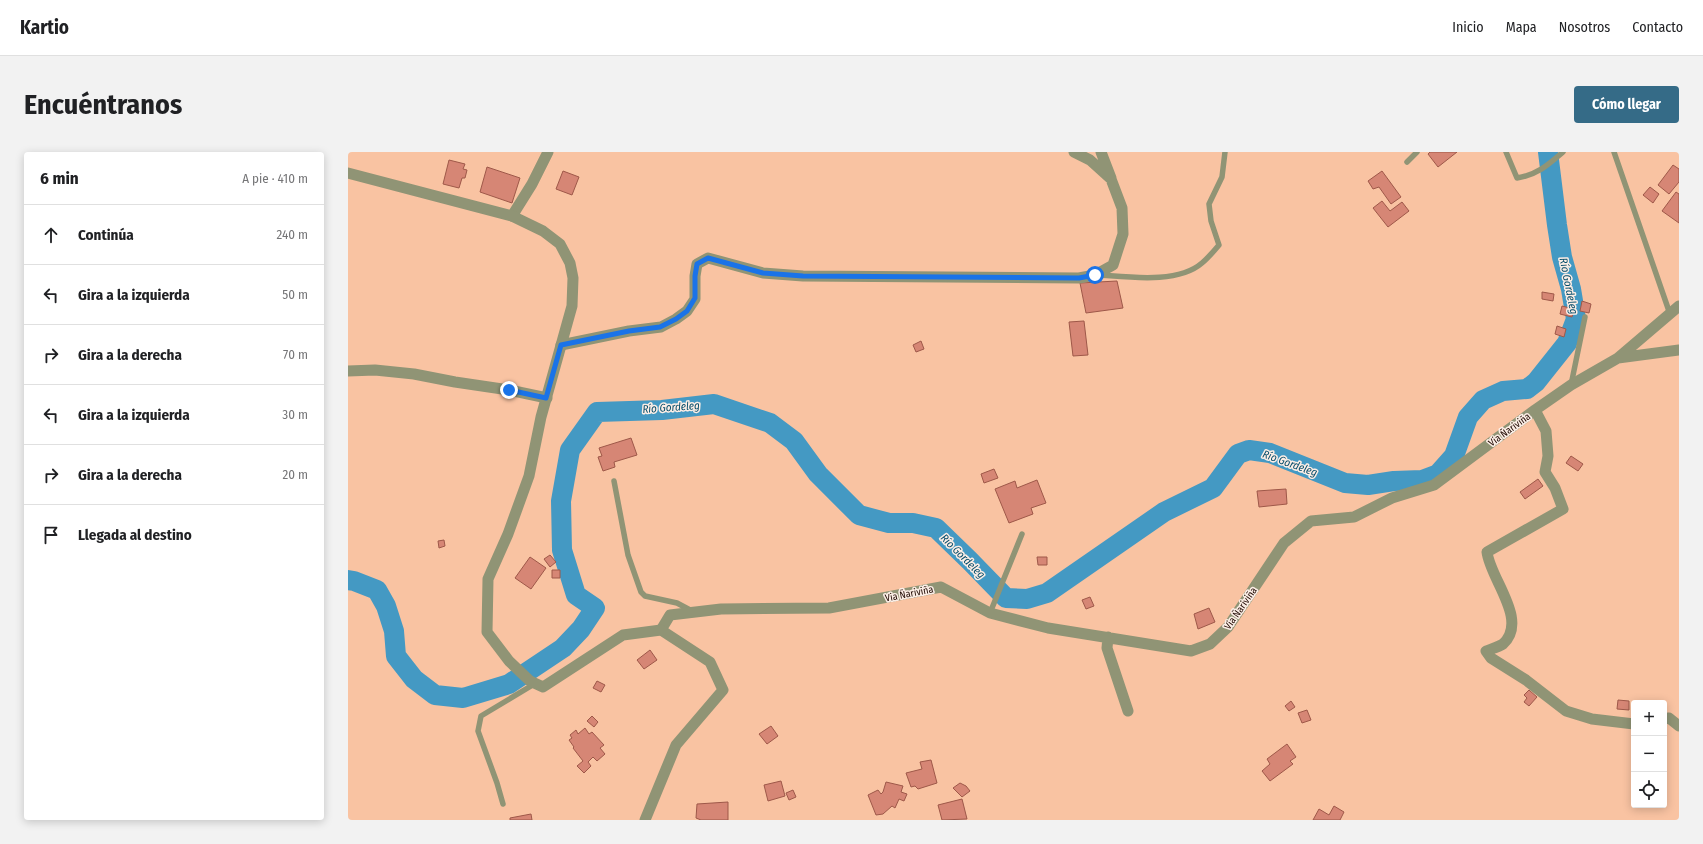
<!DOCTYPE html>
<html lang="es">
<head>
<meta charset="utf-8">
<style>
  body { margin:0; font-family:"Fira Sans Condensed",sans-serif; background:#f2f2f2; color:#202124 }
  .controls { position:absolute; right:12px; bottom:12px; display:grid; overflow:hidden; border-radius:4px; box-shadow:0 2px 10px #0003 }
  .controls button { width:36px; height:36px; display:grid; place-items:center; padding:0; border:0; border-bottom:1px solid #e0e0e0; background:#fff; color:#202124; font:20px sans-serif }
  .stop { position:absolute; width:12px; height:12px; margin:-9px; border:3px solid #1a73e8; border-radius:50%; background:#fff }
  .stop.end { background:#1a73e8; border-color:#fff; box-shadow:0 1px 4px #0008 }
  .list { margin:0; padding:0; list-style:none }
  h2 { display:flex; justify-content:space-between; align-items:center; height:52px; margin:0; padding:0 16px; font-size:17px }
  h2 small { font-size:13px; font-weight:400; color:#757577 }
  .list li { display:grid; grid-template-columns:26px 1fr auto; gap:12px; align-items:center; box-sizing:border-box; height:60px; padding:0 16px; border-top:1px solid #e0e0e0 }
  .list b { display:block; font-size:15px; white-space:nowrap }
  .list em { font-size:13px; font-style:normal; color:#757577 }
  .icon { flex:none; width:22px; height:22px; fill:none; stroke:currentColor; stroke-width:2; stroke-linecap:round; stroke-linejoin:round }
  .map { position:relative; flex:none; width:1331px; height:668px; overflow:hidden; border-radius:4px }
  header { display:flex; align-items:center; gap:24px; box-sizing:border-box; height:56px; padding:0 20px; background:#fff; border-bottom:1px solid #e0e0e0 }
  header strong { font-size:19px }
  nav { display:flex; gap:22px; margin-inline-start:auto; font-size:14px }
  .intro { display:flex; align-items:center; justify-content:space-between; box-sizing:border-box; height:96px; padding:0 24px }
  h1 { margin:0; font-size:28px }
  .button { padding:10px 18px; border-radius:4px; background:#356b87; color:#fff; font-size:14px; font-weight:700 }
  main { display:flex; gap:24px; padding:0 24px }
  aside { flex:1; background:#fff; border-radius:4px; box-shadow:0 2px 10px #0003 }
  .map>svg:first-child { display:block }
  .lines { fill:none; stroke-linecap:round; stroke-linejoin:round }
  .river { stroke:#4499c3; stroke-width:20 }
  .building { fill:#d68675; stroke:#9e5849 }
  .service { stroke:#909475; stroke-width:5.5 }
  .minor { stroke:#909475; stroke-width:11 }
  .tertiary { stroke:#909475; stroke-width:11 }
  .route { stroke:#1a73e8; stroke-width:5 }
  .labels { text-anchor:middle; stroke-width:3; stroke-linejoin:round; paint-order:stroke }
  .street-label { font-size:10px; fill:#1e0800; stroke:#fceee6 }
  .water-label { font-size:11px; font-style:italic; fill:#054c6a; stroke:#fceee6 }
</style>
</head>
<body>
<header>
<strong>Kartio</strong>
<nav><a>Inicio</a><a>Mapa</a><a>Nosotros</a><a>Contacto</a></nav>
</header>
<div class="intro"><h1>Encuéntranos</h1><a class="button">Cómo llegar</a></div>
<main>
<aside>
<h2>6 min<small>A pie · 410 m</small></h2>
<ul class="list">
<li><svg class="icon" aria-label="ahead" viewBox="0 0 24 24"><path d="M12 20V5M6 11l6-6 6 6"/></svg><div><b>Continúa</b></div><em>240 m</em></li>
<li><svg class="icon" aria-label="left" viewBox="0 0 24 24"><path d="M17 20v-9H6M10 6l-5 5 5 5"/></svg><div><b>Gira a la izquierda</b></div><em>50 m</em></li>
<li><svg class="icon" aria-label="right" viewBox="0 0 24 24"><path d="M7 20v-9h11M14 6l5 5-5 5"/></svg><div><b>Gira a la derecha</b></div><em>70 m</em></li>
<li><svg class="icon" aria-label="left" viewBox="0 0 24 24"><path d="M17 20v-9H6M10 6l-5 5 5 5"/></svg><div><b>Gira a la izquierda</b></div><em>30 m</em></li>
<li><svg class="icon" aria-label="right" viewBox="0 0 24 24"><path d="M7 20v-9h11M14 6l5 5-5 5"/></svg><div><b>Gira a la derecha</b></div><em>20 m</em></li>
<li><svg class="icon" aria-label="arrive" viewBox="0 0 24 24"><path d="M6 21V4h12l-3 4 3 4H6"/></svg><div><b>Llegada al destino</b></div></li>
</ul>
</aside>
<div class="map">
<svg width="1331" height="668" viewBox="0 0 1331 668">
  <rect width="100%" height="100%" fill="#f9c3a2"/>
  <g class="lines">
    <path class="river" d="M0,428l6,1 23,9 9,16 8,25 2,25 18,23 21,16 28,3 46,-14 54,-36 18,-19 14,-21 -19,-13 -14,-45 -1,-49 9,-51 27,-38 65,-2 52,-6 56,19 24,18 24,33 41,41 30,8h24l23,5 34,33 36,37 21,1 20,-6 117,-81 49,-24 25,-34 11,-4 21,3 75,30 23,2 26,-4 28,-1 16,-6 16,-18 14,-39 15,-17 20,-9 24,-2 9,-7 31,-39 9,-24 -5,-30 -9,-32 -5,-32 -9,-73"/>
  </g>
  <path class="building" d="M1082,0h27l-19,15 -10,-13z
    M101,8l16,4 -2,5 4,1 -2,8h-3l-3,10 -16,-4z
    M1325,13l6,4v13l-10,12 -11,-9z
    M139,15l33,11 -8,25 -32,-11z
    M215,19l16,6 -7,18 -16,-6z
    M1034,19l19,26 -10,7 -12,-17 -6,2 -5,-8z
    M1302,35l9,7 -6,9 -10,-8z
    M1328,40l3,2v29l-17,-12z
    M1034,49l8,10 12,-9 7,9 -21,16 -15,-19z
    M769,129l6,27 -37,5 -6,-30z
    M1194,140l12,2 -1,7 -11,-2z
    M1234,149l9,3 -2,9 -9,-2z
    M1214,154l12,3 -2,8 -12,-3z
    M736,169l4,34 -15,1 -4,-34z
    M1209,174l9,3 -2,8 -9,-3z
    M573,189l3,8 -8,3 -3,-7z
    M283,286l6,17 -23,7 1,5 -12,4 -5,-14 4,-1 -3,-8z
    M1223,304l12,8 -5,7 -12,-8z
    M646,317l4,9 -14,5 -3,-9z
    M1190,327l5,7 -18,13 -5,-7z
    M689,328l9,23 -15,5 2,6 -24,9 -14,-34 20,-8 2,7z
    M938,337l1,15 -28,3 -2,-16z
    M96,388l1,6 -6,2 -1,-7z
    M202,403l6,7 -6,5 -6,-8z
    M182,405l16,11 -15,21 -16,-11z
    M689,405h10v8h-9z
    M204,418h8v8h-8z
    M742,445l4,9 -8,3 -4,-9z
    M861,456l6,14 -17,7 -4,-15z
    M302,498l7,10 -13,9 -7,-9z
    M249,529l8,4 -4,7 -8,-4z
    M1181,538l8,7 -8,9 -5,-4 3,-4 -3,-3z
    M1270,548l11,1v9l-12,-1z
    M943,549l4,6 -6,4 -4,-5z
    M959,558l4,10 -9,3 -4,-10z
    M244,564l6,6 -4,5 -7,-6z
    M423,574l7,10 -11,8 -8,-10z
    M237,576l4,6 3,-2 12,13 -4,3 5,6 -8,7 -4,-4 -5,5 3,4 -7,7 -7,-7 6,-5 -10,-13 1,-1 -5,-7 3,-2 -2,-3 6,-5 2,4z
    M939,592l9,13 -6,4 3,3 -23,17 -8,-10 8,-7 -3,-5z
    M583,608l6,23 -19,6 -3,-3 -4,1 -5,-14 16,-4 -2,-7z
    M433,629l4,15 -17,5 -4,-16z
    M538,630l17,4 -2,6 6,2 -3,7 -5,-2 -4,9 -3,-2 -9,8 -7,1 -8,-20 10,-5 3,4 2,-2z
    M612,631l6,3 4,5 -8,6 -9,-9z
    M445,638l3,7 -7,3 -3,-7z
    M614,647l5,20 -25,1 -4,-15z
    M380,650v18h-27l-5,-2 1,-14z
    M986,654l10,6 -4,8h-27l6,-11 10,6z
    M183,662l1,6h-22v-2z"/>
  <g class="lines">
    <path class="service" d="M1158,0l11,26c20,-3 31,-13 46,-26
      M1266,0l56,162
      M1059,10l10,-10
      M751,123c30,2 79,9 103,-12 6,-5 12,-12 17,-18l-8,-24 -2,-17 13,-27 3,-25
      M1223,233l14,-68
      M266,329l14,74 13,37 4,4 32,7 15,8
      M642,461l32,-79
      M155,652l-6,-21 -19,-52 3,-15 55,-33"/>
    <path class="minor" d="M753,0l10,26
      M164,64l20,-32 16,-32
      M213,193l68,-14 32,-4 15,-8 11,-8 8,-12v-23l2,-12 11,-6 55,15 40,3 276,2 16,-3 18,-10 10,-31 -1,-26 -11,-29 -21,-19 -16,-8
      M1270,206l61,-8
      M0,219l27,-1 39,4 41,8 54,8 38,8
      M1187,258l11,21 2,25 -3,16 10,16 8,21 -76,43c3,27 42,68 16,92 -4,3 -12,5 -17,7l5,7 35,22 40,31 26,8 42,5
      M313,478l9,-15 51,-6 108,-1 112,-21 49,26 58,15 143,23 19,-7 18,-17 56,-84 27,-22 43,-4 38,-19 42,-13 101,-75 36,-25 47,-27 61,-52
      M760,485l-1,11 21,63
      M1316,567l5,-1 10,8"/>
    <path class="tertiary" d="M0,21l164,43 31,15 17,13 10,19 3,15 -1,28 -31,111 -12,59 -21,58 -20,45 -1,53 22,29 21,20 13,6 80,-52 38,-5 49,32 13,28 -47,55 -31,75"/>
  </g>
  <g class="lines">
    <path class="route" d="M161,238l37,8 15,-53 68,-14 31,-4 16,-8 11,-8 8,-13v-22l2,-12 11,-6 55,15 40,3 276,2 16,-3"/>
  </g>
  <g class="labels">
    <g class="street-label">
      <text transform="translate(1161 277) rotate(-36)" y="4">Via Ñariviña</text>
      <text transform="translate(561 441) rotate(-11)" y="4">Via Ñariviña</text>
      <text transform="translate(892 456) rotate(-55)" y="4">Via Ñariviña</text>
    </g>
    <g class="water-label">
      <text transform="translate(1221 134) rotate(79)" y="4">Río Gordeleg</text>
      <text transform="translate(323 255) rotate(-4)" y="4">Río Gordeleg</text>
      <text transform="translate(942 311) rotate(20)" y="4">Río Gordeleg</text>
      <text transform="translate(615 404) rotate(45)" y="4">Río Gordeleg</text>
    </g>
  </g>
</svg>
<div class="controls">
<button>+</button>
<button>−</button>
<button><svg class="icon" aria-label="locate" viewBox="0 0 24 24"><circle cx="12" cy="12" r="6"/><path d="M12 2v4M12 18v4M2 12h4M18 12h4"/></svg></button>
</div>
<div class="stop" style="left:747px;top:123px"></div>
<div class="stop end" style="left:161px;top:238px"></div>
</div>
</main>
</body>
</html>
